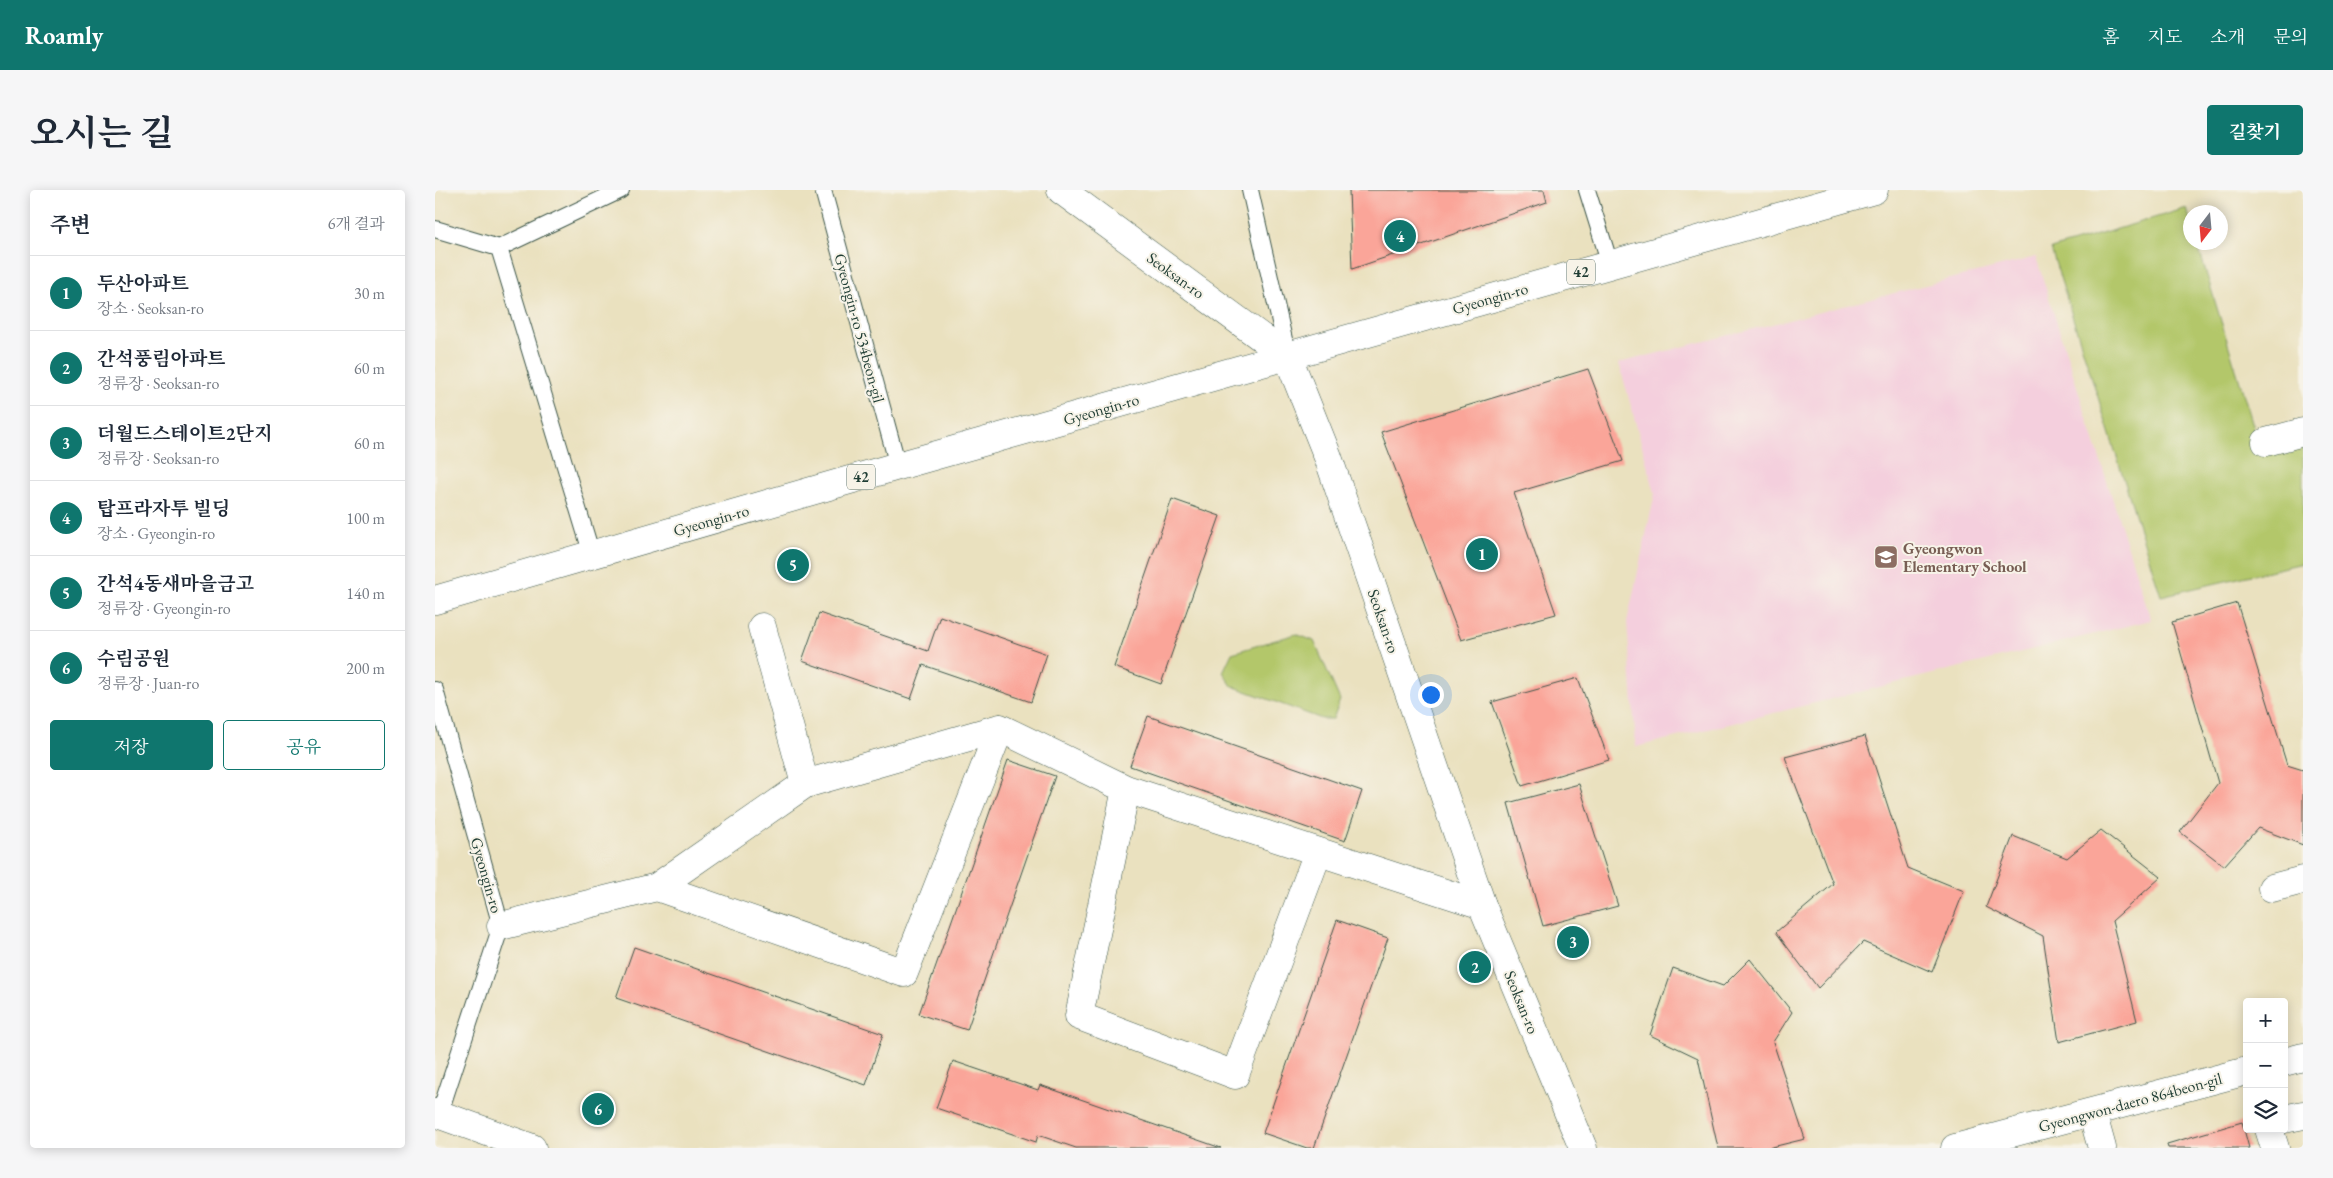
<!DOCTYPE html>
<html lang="ko">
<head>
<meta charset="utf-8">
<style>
  body { margin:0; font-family:"EB Garamond","Noto Serif KR",serif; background:#f6f6f7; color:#1f2937 }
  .controls { position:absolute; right:15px; bottom:15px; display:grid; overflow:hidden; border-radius:5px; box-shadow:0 2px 12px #0003 }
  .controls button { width:45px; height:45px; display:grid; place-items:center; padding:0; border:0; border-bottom:1px solid #e0e1e3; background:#fff; color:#1f2937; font:25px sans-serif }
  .compass { position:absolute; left:1748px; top:15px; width:45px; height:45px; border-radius:50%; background:#fff; box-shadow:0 2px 12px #0003; rotate:196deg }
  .you { position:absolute; left:995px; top:504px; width:18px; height:18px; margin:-12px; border:4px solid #fff; border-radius:50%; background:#1a73e8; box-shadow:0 0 0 8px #1a73e833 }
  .badge { display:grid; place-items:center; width:32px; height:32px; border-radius:50%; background:#0f766e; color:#fff; font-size:16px; font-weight:700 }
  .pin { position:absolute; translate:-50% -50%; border:2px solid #fff; box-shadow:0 1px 5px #0006 }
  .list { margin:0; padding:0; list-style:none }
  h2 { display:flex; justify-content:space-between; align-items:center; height:65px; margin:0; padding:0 20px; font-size:21px }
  h2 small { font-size:16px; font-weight:400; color:#747a83 }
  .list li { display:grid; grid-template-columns:32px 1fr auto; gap:15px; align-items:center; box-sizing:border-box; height:75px; padding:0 20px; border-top:1px solid #e0e1e3 }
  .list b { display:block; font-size:19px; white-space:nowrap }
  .list p { margin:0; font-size:16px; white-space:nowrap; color:#747a83 }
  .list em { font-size:16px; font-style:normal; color:#747a83 }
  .actions { display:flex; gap:10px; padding:15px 20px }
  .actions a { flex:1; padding:11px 0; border:1px solid #0f766e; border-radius:5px; text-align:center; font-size:18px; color:#0f766e }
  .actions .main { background:#0f766e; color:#fff }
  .icon { flex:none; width:28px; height:28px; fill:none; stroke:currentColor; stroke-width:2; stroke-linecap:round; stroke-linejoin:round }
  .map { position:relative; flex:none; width:1868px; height:958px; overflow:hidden; border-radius:5px }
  header { display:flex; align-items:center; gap:30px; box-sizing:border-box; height:70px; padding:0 25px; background:#0f766e; color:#fff }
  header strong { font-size:24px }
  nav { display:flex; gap:28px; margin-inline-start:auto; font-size:18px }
  .intro { display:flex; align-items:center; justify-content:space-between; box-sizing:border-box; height:120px; padding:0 30px }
  h1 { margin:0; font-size:35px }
  .button { padding:12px 22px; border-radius:5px; background:#0f766e; color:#fff; font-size:18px; font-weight:700 }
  main { display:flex; gap:30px; padding:0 30px }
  aside { flex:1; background:#fff; border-radius:5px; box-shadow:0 2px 12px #0003 }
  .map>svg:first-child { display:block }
  .built { fill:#f4cfdd }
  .green { fill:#b3c76b; stroke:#698250 }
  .building { fill:#faa599 }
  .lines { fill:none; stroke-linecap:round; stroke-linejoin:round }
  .lane-casing { stroke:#3d5649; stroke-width:18 }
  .street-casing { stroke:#3d5649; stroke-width:29 }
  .secondary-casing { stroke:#3d5649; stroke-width:29 }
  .primary-casing { stroke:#3d5649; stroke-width:29 }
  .lane { stroke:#fff; stroke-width:16 }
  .street { stroke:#fff; stroke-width:28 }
  .secondary { stroke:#fff; stroke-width:28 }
  .primary { stroke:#fff; stroke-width:28 }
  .labels { text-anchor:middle; stroke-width:4; stroke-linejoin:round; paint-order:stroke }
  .shield { fill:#f7f3e8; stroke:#60746a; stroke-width:1 }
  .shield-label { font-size:15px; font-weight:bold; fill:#1f3d34 }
  .street-label { font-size:16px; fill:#1f3d34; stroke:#f7f3e8 }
  .education-label { font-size:16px; font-weight:bold; fill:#785e54; stroke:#f7f3e8; text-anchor:start }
</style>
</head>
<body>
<header>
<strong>Roamly</strong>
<nav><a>홈</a><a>지도</a><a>소개</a><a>문의</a></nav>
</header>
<div class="intro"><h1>오시는 길</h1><a class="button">길찾기</a></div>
<main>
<aside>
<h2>주변<small>6개 결과</small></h2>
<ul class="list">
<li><span class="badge">1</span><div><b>두산아파트</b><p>장소 · Seoksan-ro</p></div><em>30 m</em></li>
<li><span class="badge">2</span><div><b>간석풍림아파트</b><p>정류장 · Seoksan-ro</p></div><em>60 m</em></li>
<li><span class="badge">3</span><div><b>더월드스테이트2단지</b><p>정류장 · Seoksan-ro</p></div><em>60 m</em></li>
<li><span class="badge">4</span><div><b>탑프라자투 빌딩</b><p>장소 · Gyeongin-ro</p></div><em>100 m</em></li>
<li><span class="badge">5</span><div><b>간석4동새마을금고</b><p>정류장 · Gyeongin-ro</p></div><em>140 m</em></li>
<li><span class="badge">6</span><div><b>수림공원</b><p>정류장 · Juan-ro</p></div><em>200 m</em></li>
</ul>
<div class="actions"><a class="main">저장</a><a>공유</a></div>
</aside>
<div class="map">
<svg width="1868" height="958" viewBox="0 0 1868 958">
  <rect width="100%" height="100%" fill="#f7f3e8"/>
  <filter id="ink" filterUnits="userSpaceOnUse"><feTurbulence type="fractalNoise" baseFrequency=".02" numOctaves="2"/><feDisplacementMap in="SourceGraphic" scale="10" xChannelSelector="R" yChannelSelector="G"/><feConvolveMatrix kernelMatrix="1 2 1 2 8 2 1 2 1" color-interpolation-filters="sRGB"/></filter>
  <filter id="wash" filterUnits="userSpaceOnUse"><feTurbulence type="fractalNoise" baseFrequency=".0096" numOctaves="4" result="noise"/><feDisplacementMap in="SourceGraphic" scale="20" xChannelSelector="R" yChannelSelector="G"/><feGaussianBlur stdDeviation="1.12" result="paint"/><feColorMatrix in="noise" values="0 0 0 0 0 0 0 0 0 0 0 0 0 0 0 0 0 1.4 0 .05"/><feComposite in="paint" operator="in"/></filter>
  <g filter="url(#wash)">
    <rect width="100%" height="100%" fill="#eae1bf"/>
    <path class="built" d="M1601,67l115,363 -515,127 -9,-125 28,-129 -36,-130z"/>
    <path class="green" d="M1752,18l3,12 1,22 6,1 65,211 41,-12v121l-142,33 -110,-347z
      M861,444l18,7 26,59 -7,19h-11l-90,-33 -9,-14 9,-19z"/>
    <g id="blocks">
      <path class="building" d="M914,0h195l3,12 -195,67z
        M1153,179l35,92 -109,32 42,121 -95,26 -80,-208z
        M737,309l48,17 -59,168 -47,-17z
        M1802,413l50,162 16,5v75l-45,-17 -34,38 -44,-34 38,-49 -46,-161z
        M384,423l109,38 12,-35 107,38 -16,48 -108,-37 -12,34 -109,-38z
        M1143,488l31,82 -87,26 -30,-84z
        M713,526l214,75 -17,50 -215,-75z
        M1430,546l43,132 56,23 -32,81 -69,-30 -45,46 -42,-56 57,-48 -48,-127z
        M573,570l47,16 -88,254 -48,-16z
        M1144,594l39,122 -75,20 -35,-123z
        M1666,640l60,47 -49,44 25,100 -78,21 -16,-106 -57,-29 27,-71 54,22z
        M902,730l51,18 -74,210h-7l-44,-15z
        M199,757l249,87 -17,51 -250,-87z
        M1315,769l42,53 -19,30 32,97 -37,9h-50l-20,-90 -48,-23 23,-67 50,18z
        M518,871l85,29 2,-5 181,63h-145l-38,-13 -2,7 -100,-34z
        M1807,932l7,26h-81l-1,-4z"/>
    </g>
  </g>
  <g filter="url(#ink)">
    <use href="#blocks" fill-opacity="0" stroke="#3d5649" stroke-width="1"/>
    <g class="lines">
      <defs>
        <path id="lane" d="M388,0l75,276
          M815,0l38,167
          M1152,0l23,74
          M0,39l64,19
          M64,58l93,307
          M64,58l122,-58
          M0,500l66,236 -62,189"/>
        <path id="street" d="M1831,252l37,-10
          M565,538l126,61 356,116
          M691,599l-47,227 156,59 83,-223
          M222,697l247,86 96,-245 -195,56
          M1837,698l31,-8
          M66,736l156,-39 148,-103 -43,-157
          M1849,872l19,-5
          M1657,922l10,36
          M1849,929l19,-4
          M1834,939l6,19
          M1520,958l292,-77"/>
        <path id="secondary" d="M626,0l227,167 40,100 154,448 101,243
          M0,923l97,35"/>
        <path id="primary" d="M0,410l463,-134 976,-276"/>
      </defs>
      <use href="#lane" class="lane-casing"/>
      <use href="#street" class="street-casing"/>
      <use href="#secondary" class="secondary-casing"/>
      <use href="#primary" class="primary-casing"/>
      <use href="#lane" class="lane"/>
      <use href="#street" class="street"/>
      <use href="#secondary" class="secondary"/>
      <use href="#primary" class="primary"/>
    </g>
  </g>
  <defs>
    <symbol id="school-square" viewBox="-11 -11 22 22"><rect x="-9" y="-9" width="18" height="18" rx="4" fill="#8d6e63" stroke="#f7f3e8"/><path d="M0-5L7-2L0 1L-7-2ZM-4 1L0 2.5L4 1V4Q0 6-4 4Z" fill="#fff"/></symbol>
  </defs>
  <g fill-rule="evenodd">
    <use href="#school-square" x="1437" y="353" width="28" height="28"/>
  </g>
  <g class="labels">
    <g class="shield">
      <rect x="1132" y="69.5" width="28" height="25" rx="4"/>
      <rect x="412" y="274.5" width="28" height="25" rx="4"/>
    </g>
    <g class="shield-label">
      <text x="1146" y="87">42</text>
      <text x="426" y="292">42</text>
    </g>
    <g class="street-label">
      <text transform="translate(741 85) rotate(36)" y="6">Seoksan-ro</text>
      <text transform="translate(1055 108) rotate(-16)" y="6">Gyeongin-ro</text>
      <text transform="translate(425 138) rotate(75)" y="6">Gyeongin-ro 534beon-gil</text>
      <text transform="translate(666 219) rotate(-16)" y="6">Gyeongin-ro</text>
      <text transform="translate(276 330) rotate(-16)" y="6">Gyeongin-ro</text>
      <text transform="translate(949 431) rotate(71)" y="6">Seoksan-ro</text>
      <text transform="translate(52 685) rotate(74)" y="6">Gyeongin-ro</text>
      <text transform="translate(1087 812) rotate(68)" y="6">Seoksan-ro</text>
      <text transform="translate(1695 912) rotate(-15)" y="6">Gyeongwon-daero 864beon-gil</text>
    </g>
    <g class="education-label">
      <text x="1468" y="364">Gyeongwon<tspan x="1468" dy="18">Elementary School</tspan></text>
    </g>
  </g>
</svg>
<div class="controls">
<button>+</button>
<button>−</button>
<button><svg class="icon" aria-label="layers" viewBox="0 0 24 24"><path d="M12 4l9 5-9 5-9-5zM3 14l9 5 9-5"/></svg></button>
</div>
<svg class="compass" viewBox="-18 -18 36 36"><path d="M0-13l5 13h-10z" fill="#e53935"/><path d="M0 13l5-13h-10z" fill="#747a83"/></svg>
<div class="you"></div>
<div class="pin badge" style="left:1047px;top:364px">1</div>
<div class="pin badge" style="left:1040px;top:777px">2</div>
<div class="pin badge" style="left:1138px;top:752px">3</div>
<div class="pin badge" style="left:965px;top:46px">4</div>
<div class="pin badge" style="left:358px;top:375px">5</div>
<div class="pin badge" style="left:163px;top:919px">6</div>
</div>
</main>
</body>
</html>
